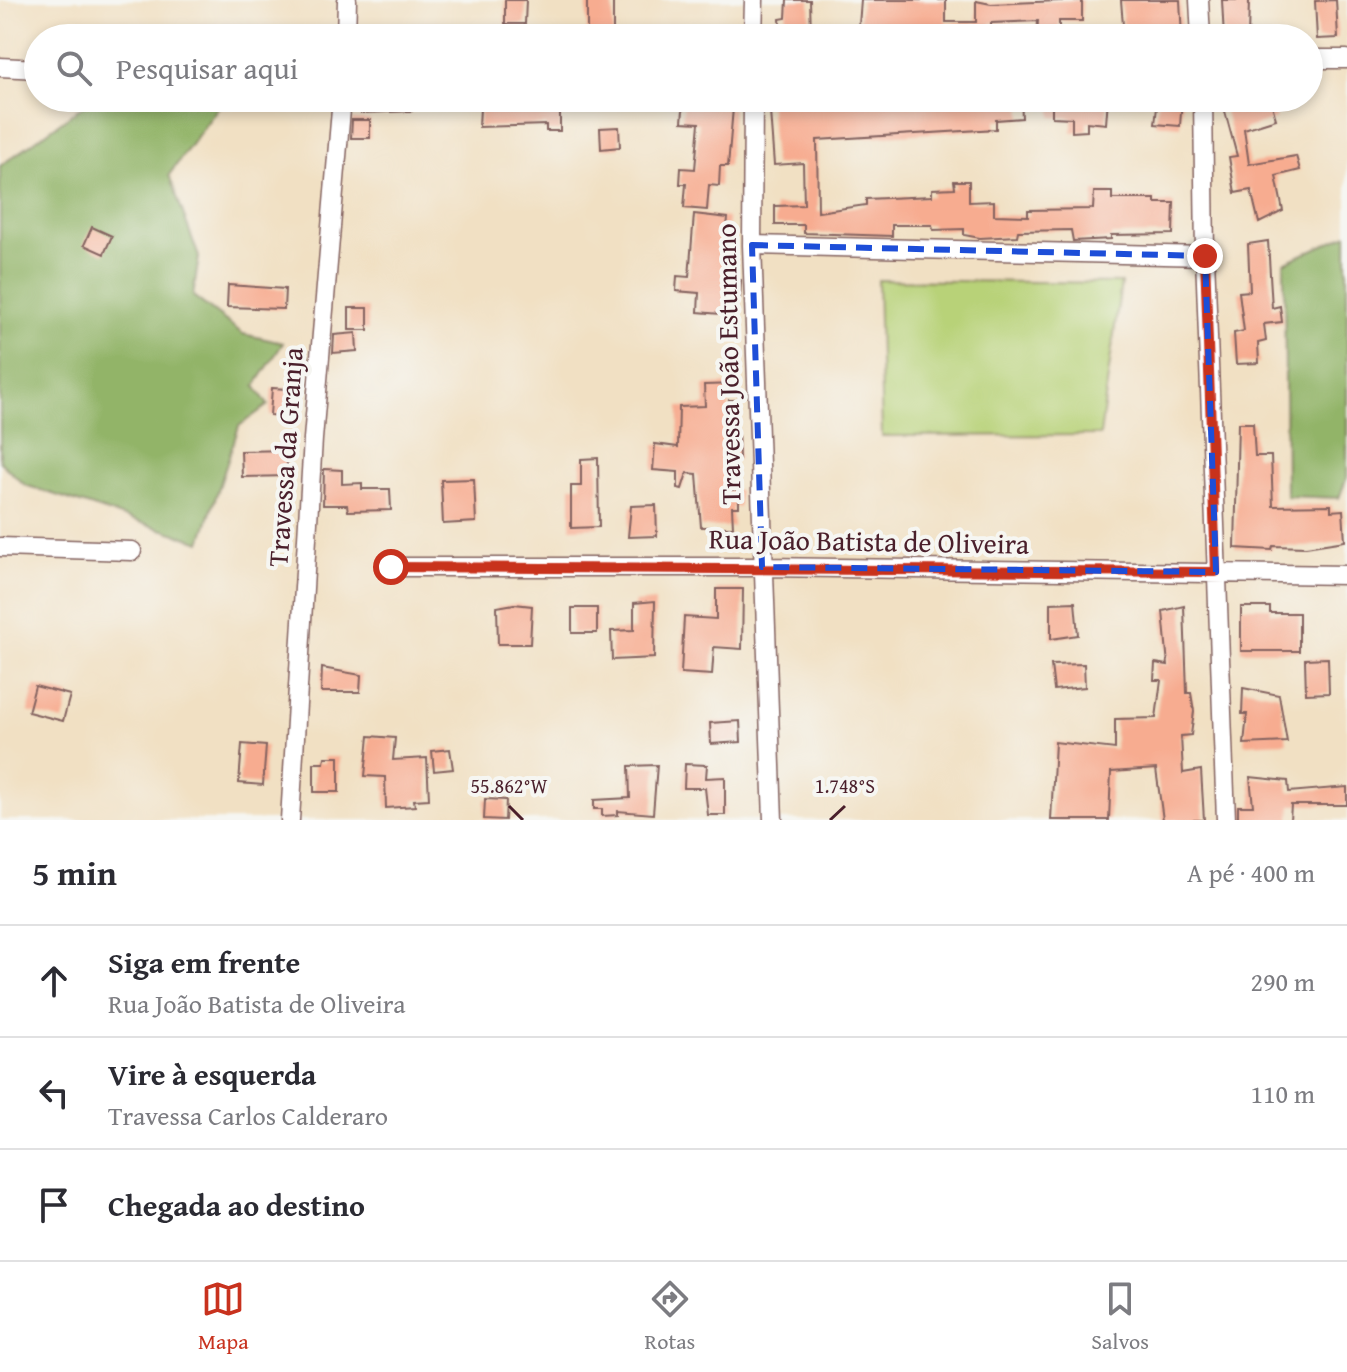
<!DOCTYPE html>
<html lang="pt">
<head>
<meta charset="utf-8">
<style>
  body { margin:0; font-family:"Gentium Book Plus",serif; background:#f7f7f7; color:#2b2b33 }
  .stop { position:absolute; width:24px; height:24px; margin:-18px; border:6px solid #c8321e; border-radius:50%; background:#fff }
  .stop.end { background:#c8321e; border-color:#fff; box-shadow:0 2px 8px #0008 }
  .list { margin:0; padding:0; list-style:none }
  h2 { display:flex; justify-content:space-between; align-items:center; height:104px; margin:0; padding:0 32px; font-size:34px }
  h2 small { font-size:26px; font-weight:400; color:#7c7c81 }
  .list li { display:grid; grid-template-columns:52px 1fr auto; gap:24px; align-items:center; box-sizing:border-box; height:112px; padding:0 32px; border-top:2px solid #e1e1e2 }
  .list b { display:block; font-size:30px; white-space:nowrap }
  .list p { margin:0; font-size:26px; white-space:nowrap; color:#7c7c81 }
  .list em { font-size:26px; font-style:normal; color:#7c7c81 }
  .icon { flex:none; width:44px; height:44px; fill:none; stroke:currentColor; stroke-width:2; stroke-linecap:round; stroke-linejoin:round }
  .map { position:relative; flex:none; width:1347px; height:820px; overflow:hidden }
  .search { position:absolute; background:#fff; box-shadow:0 4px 12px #0003; left:24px; right:24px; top:24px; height:88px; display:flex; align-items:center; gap:20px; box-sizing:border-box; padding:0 28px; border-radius:44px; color:#7c7c81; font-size:30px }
  .sheet { height:440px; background:#fff }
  nav { display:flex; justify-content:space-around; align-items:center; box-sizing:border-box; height:112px; border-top:2px solid #e1e1e2; background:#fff; font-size:22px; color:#7c7c81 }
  nav a { display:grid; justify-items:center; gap:4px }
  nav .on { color:#c8321e }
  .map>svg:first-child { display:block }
  .green { fill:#b8d278; stroke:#817852; stroke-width:2 }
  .forest { fill:#92b468; stroke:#6e6a4a; stroke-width:2 }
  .building { fill:#f7ac90 }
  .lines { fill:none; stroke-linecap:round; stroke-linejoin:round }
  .street-casing { stroke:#846360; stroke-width:21 }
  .street { stroke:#fff; stroke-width:18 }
  .route { stroke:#c8321e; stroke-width:10 }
  .marked { fill:none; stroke:#1d4ed8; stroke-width:6; stroke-dasharray:16 10; stroke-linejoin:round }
  .ticks { fill:none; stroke:#4a1f2b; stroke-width:3 }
  .labels { text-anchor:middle; stroke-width:8; stroke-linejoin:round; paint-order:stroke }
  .street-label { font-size:28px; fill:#4a1f2b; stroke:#f6f6f2 }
  .ticks-label { font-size:20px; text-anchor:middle; fill:#4a1f2b; stroke:#f6f6f2; stroke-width:8; stroke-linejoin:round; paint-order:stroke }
</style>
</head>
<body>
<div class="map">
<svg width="1347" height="820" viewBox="0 0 1347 820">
  <rect width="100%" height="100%" fill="#f6f6f2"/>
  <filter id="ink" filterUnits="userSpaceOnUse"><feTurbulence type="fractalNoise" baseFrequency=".0125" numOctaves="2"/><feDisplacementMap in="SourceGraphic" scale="16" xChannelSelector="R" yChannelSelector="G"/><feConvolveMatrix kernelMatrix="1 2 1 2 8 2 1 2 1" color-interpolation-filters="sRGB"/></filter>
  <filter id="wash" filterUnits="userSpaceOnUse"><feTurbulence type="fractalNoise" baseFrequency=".006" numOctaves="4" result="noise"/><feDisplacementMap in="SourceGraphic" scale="32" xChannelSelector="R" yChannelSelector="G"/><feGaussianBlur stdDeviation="1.8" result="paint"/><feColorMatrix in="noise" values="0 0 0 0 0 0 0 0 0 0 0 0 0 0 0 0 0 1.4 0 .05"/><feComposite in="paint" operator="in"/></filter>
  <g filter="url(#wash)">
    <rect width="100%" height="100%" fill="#f1e0c3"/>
    <path class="green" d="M878,280l243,3 -21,152 -218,1z"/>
    <path class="forest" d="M151,98h74l-56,77 30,82 -6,39 50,38 40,9 -28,43 13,19 -29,21 -38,116 -176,-57 -25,-23v-296l86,-62z
      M1347,234v243l-8,21 -53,-2 -2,-233z"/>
    <g id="blocks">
      <path class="building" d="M505,0h21l-1,24h-20z
        M587,0h26v35h-26z
        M787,0h23l1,34 -30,2 -1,-17 6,-1z
        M861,0h85v22h30v-21l15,3 91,-4v21h-23v15l-22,-1 1,-14 -47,2v15h-133z
        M1121,0h59l2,38h-58z
        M1222,0h27l-1,38h-24z
        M1336,0l2,38 -21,1 -2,-38z
        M360,98h52v13l-51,2z
        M511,98h49v33h-14v-6l-67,2 1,-19h32z
        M684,98h35l-1,9 15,1 -5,58h-8l-1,20 -10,-1 -2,25 -23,-2 2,-24h-6l1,-16 14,1 4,-46 -17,-1z
        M769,98h252l1,20 -26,2v9l-179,11 1,72 48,-7v-6l66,-3v-7l23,-1 -1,-7h15v21l25,-1v14l34,1v-6l65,-1 1,-17h18v7h43v4h19l-1,31 -62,1v4l-38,2 -2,-11 -53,1 -1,5 -37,2 -16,-3v-6l-31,1 -1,-5h-40v11l-88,-3v-8h-29v-19l29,-1 -1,-42 -29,2z
        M1052,98h56l-2,26 -19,-2v9l-15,1v-14l-20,-1z
        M1158,98h24l-2,28 -25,-2z
        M1244,98h26l6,21 -32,10 5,35 47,-8 4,14 -24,6 7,35 -24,12 -8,-33 -16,3 -6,-36 8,-1 -14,-52z
        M352,120h18v18h-19z
        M619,127l1,20 -19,2 -1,-21z
        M694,214l34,4 -2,20 7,1 -2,20h6l-1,20 5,1 -1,18h-7l-1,17 -34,-3 1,-19 -23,-2 1,-15 12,1z
        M92,227l20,9 -8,18 -20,-9z
        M1268,241l4,67 8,-2 2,16 -18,2 2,17 -8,2 1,20 -23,1 -2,-31 10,-2 -5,-39 11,-1 -2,-47z
        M228,285l57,4 -1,20 -57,-2z
        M349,308h19v22h-19z
        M356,333l1,18 -24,2 1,-18z
        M738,384l1,16h-10v29h9l1,30h-7v31h7v17h-7l1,20h-32l-4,-53 -10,-1 -5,16 -4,-1v-16l-25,-2 2,-26 23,3 1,-40 26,-1 -1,-21z
        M272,388l15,1 -2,27 -15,-1z
        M1238,423h15l2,33h16l2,50 58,-1v6l12,-1 2,31 -39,6 -33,-1 -1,4 -37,-2z
        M287,450v26l-45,1 -1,-26z
        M598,458l1,69 -28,1v-42h10v-27z
        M324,469l18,1v14l20,-1v6h28l1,21 -43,1 -1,-6h-24z
        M474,479l2,43 -33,2 -2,-44z
        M656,505l1,31 -29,1 3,-31z
        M716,589h27l-1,60 -28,-2 -2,28 -31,-2 3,-56 32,2z
        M655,601l-1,57 -42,2 -1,-29 23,-1v-27z
        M1075,602l3,33 -27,4v-36z
        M514,604l18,2 -2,38h-32l-1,-37z
        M1184,606l3,87h4l3,18 -3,24 -10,1 2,37 18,-3 3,50h-41l-7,-51 -45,3 -2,48h-58l4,-78 60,7v-30l41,-1 5,-38h-7l1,-17 13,2 -5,-54z
        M1241,607h29v6h29v38h-58z
        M572,608h25v25h-25z
        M1328,658l1,35 -23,1 -1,-35z
        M1084,664l1,23 -31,3 -3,-25z
        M322,668l39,7 -1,17h-39z
        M35,686l35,9 -7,26 -35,-9z
        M1243,688l36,7 8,47 -43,2 3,-30h-5z
        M740,721l1,21 -30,2 -1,-21z
        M369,736l26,2 -2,22 34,-2 2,41 -15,1 1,6 -29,2 -1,-31 -20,-1z
        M242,744l24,2 -3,39 -24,-2z
        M450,749l3,20 -19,2 -2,-20z
        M325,757h14v35h-25v-29h10z
        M685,764l22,1 -1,13 19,-1v38h-17l-3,-27h-21z
        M657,765l-4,49 -35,-3v4l-16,1v-7h-8v-9l36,-2 -1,-32z
        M1250,777l38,4 1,11 58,-5v18h-56l-1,15h-52v-14h15z
        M485,799l21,1 -1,20 -21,-1z"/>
    </g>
  </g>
  <g filter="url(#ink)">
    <use href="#blocks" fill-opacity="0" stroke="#846360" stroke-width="2"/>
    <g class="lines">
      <defs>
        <path id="street" d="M1199,0l2,38
          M346,38l1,-38
          M753,38l1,-38
          M1309,59h38
          M0,67l38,2
          M753,98l-1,147 21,575
          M1203,98l2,158 21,564
          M752,245l453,11
          M0,547l132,4
          M391,567h371l585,8
          M290,820l23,-381 29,-341"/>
      </defs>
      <use href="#street" class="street-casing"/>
      <use href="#street" class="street"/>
    </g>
  </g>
  <g class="lines" filter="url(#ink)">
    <path class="route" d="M391,567l825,5 -11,-316"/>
  </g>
  <path class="marked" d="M752,245l453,11 11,316 -454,-5z"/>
  <path class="ticks" d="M509,806l14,14M830,820l15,-14"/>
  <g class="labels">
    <g class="street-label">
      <text transform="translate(728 364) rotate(-91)" y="10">Travessa João Estumano</text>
      <text transform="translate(285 457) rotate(-86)" y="10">Travessa da Granja</text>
      <text transform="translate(869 541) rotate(1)" y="10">Rua João Batista de Oliveira</text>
    </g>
  </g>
  <g class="ticks-label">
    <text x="509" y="793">55.862°W</text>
    <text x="845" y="793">1.748°S</text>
  </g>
</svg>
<div class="stop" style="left:391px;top:567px"></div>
<div class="stop end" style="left:1205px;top:256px"></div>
<div class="search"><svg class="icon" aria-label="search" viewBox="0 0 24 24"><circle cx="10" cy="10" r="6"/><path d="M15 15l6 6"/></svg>Pesquisar aqui</div>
</div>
<section class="sheet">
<h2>5 min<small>A pé · 400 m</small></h2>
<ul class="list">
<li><svg class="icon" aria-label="ahead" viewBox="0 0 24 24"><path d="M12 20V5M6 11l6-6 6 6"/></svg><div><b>Siga em frente</b><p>Rua João Batista de Oliveira</p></div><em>290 m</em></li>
<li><svg class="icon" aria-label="left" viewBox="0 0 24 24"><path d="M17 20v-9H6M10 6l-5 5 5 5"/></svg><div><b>Vire à esquerda</b><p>Travessa Carlos Calderaro</p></div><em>110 m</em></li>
<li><svg class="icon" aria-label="arrive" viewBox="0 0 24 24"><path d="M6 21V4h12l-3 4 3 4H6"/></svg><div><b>Chegada ao destino</b></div></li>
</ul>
</section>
<nav>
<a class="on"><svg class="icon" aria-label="map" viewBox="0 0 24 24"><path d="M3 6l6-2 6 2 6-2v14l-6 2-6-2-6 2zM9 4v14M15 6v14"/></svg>Mapa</a>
<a><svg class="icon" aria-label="directions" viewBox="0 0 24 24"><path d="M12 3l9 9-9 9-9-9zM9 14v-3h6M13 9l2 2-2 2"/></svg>Rotas</a>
<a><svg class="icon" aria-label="saved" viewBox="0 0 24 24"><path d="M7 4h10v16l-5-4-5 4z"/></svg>Salvos</a>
</nav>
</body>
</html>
